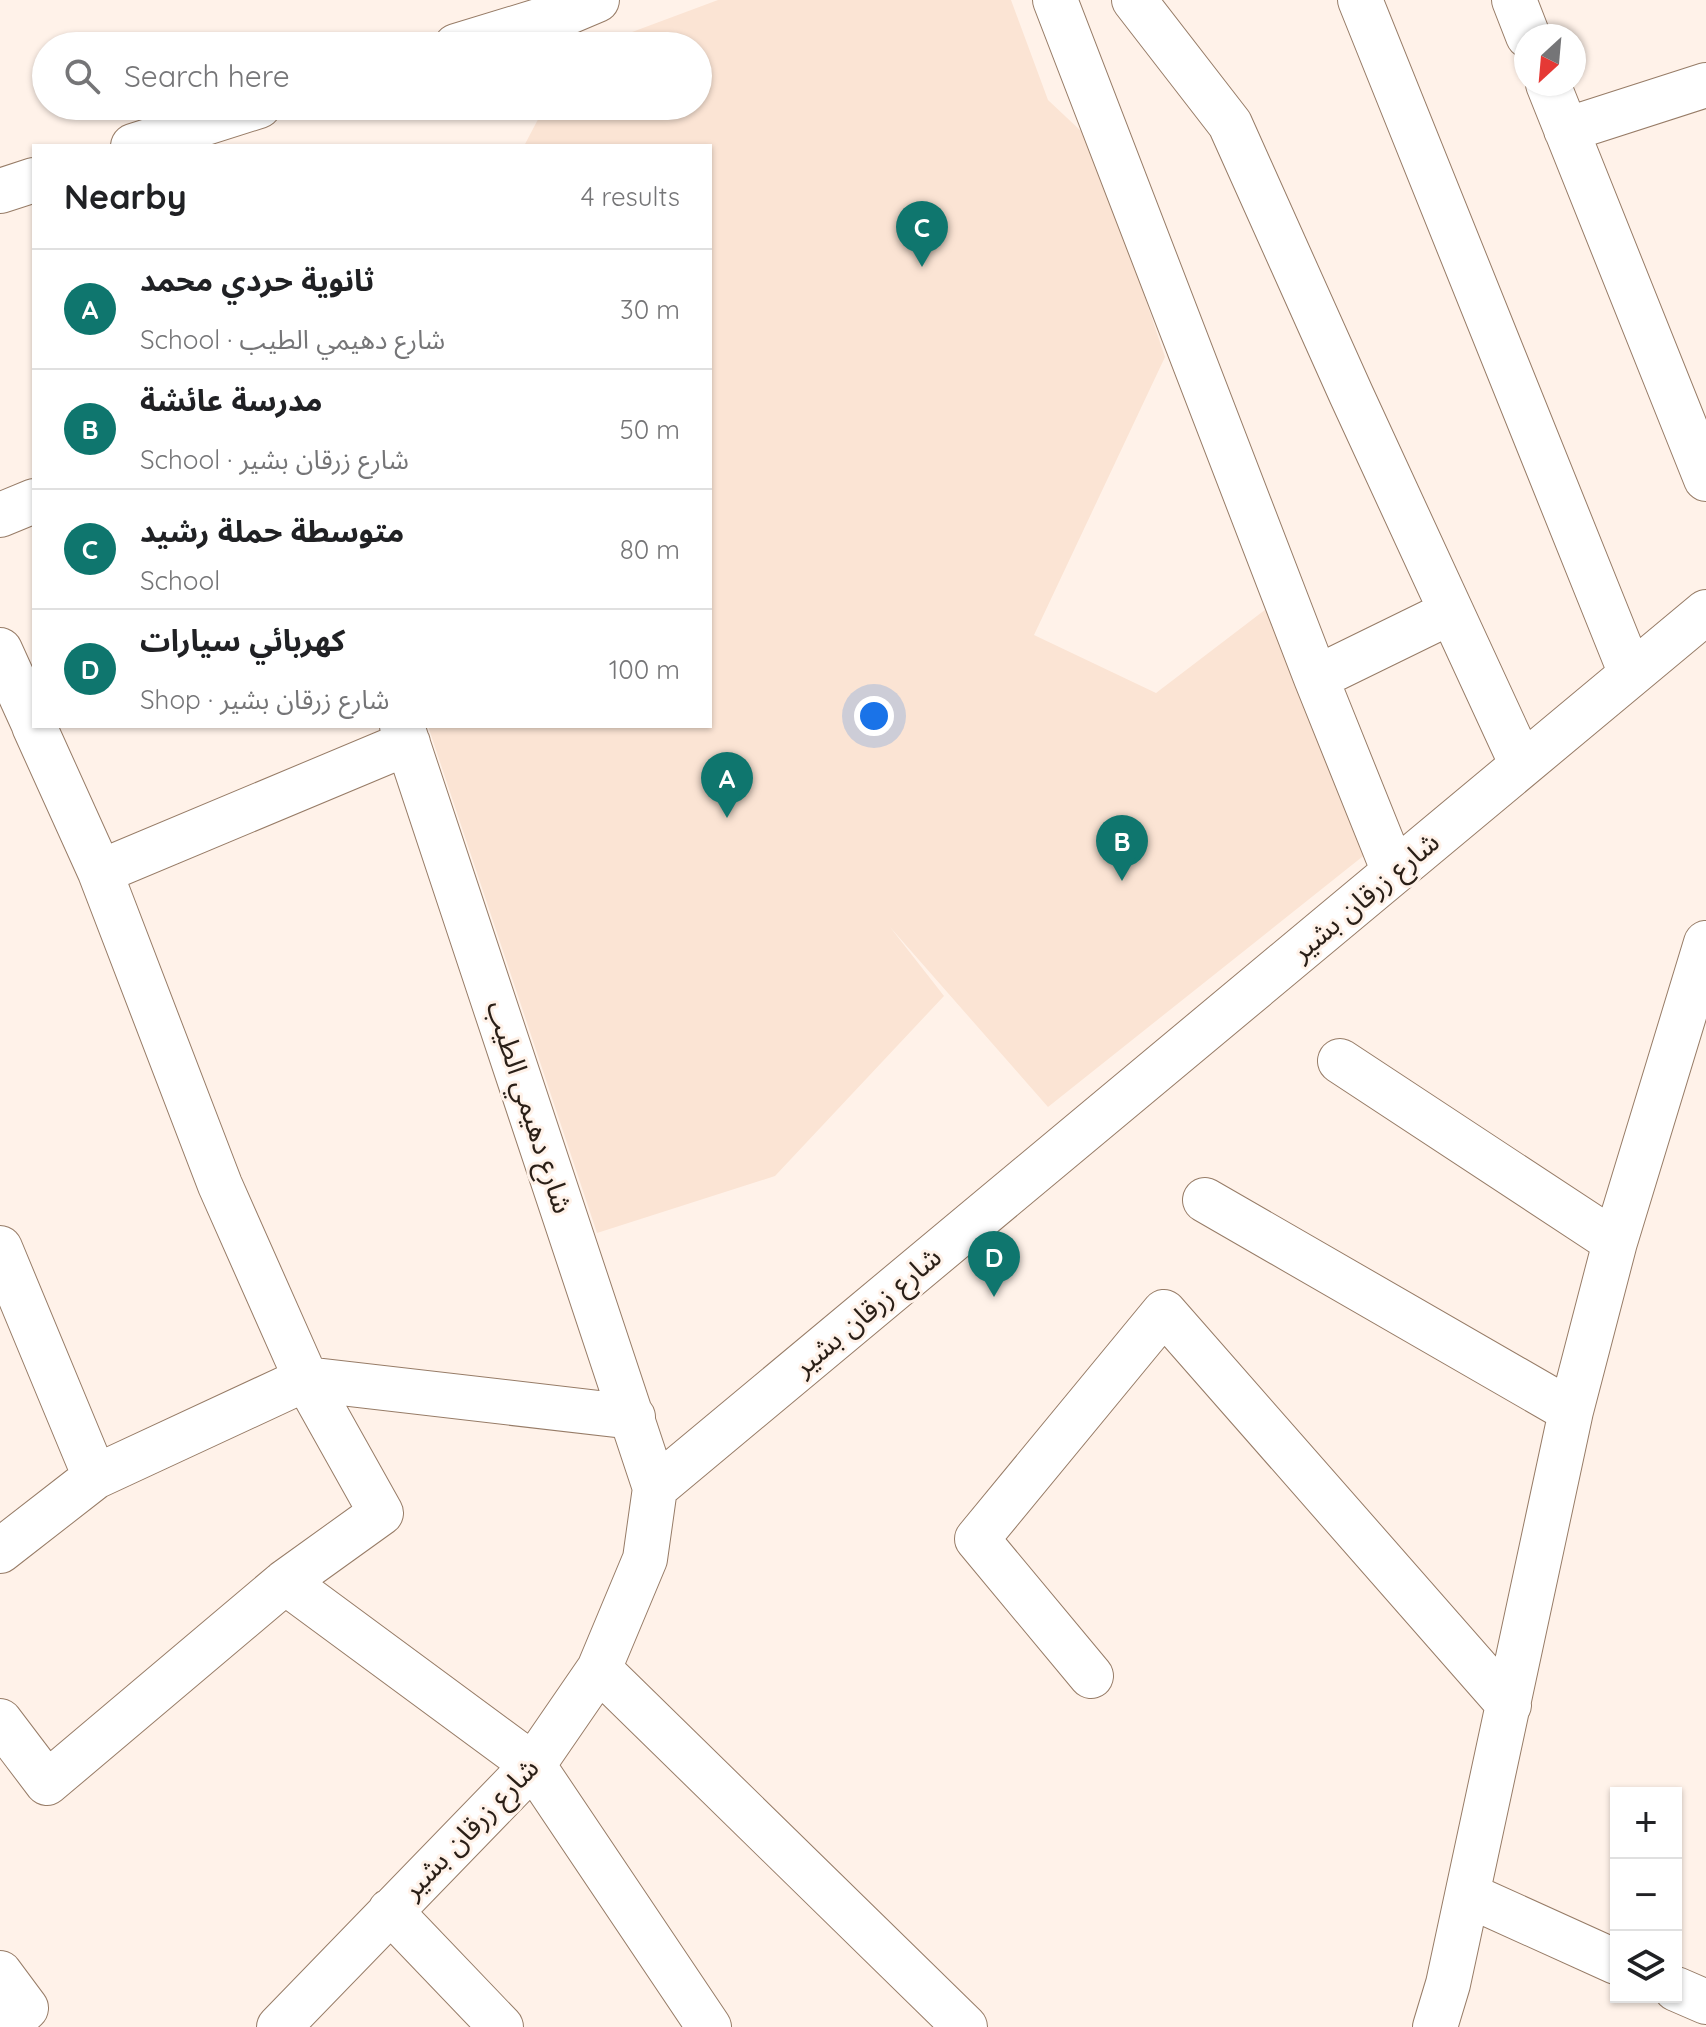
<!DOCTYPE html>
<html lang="en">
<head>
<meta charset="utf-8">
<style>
  body { margin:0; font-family:Quicksand,"Noto Sans Arabic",sans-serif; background:#f2f2f2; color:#202124 }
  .controls { position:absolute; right:24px; bottom:24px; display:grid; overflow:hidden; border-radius:0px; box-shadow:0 2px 6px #0004 }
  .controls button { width:72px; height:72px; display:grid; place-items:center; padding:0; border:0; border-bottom:2px solid #e0e0e0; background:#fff; color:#202124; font:40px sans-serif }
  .compass { position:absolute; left:1514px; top:24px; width:72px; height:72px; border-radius:50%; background:#fff; box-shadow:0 2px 6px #0004; rotate:206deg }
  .you { position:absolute; left:874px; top:716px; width:28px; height:28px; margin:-20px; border:6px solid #fff; border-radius:50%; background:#1a73e8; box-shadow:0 0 0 12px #1a73e833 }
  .badge { display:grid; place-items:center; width:52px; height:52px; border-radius:50%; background:#0f766e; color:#fff; font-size:26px; font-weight:700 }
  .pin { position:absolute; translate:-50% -66px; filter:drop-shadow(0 2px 4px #0008) }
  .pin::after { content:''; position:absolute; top:42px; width:28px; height:24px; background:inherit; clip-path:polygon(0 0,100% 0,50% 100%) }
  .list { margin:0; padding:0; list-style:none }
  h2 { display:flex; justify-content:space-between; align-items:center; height:104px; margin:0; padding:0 32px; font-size:34px }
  h2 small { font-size:26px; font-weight:400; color:#757577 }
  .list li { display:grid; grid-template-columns:52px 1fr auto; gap:24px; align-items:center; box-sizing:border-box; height:120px; padding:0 32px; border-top:2px solid #e0e0e0 }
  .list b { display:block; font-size:30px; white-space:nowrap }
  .list p { margin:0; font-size:26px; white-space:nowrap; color:#757577 }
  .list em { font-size:26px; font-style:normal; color:#757577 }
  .icon { flex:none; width:44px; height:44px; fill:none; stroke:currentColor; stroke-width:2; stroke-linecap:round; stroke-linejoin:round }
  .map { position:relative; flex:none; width:1706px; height:2027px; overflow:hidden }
  .search { position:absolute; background:#fff; box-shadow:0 2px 6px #0004; left:32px; top:32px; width:680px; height:88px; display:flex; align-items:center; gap:20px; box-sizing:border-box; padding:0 28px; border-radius:44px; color:#757577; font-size:30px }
  .panel { position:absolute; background:#fff; box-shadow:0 2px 6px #0004; left:32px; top:144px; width:680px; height:584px; border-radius:0px }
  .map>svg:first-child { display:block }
  .built { fill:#fbe4d4 }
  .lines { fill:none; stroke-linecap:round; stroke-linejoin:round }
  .minor-casing { stroke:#977c67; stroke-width:46 }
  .primary-casing { stroke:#977c67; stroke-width:46 }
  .minor { stroke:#fff; stroke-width:44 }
  .primary { stroke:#fff; stroke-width:44 }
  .labels { text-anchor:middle; stroke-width:6; stroke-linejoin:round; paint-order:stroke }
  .street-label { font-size:28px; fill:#2a1f17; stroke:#fff2e9 }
</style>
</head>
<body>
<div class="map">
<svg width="1706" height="2027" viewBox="0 0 1706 2027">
  <rect width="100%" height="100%" fill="#fff2e9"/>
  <path class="built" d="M718,0h293l37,100 34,32 22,44 61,181 -131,278 122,58 122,-93 89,253 -319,254 -158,-180 54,69 -169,180 -178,57 -169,-507h282v-580h-186l21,-40h153v-60h-93l3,-5z"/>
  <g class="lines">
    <defs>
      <path id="minor" d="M1055,0l261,678 78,194
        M1134,0l96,124 121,270 171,371
        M1360,0l271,674
        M1514,0l14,36
        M1548,84l158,395
        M1566,130l140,-45
        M0,515l34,-14
        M0,650l34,75
        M1316,678l135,-66
        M34,726l66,146 120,313 86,194 327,38
        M402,726l253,762
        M100,872l308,-129
        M1340,1061l275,181
        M1205,1200l366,211
        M0,1248l95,229
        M0,1551l95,-74 211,-98 75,134 -96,69 -238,201 -47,-62
        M285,1582l248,183 176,262
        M599,1669l366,358
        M1091,1676l-114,-137 187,-227 345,393
        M1468,1895l148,67
        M390,1911l111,116
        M0,1973l26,35 -20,19
        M1676,1989l30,13
        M279,2027l254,-262 66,-96 46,-110 10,-71 1051,-876
        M1435,2027l13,-43 123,-573 44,-169 91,-299"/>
      <path id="primary" d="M456,46l115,-35 26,-11
        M133,146l126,-40
        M0,191l34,-11"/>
    </defs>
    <use href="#minor" class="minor-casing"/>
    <use href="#primary" class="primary-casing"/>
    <use href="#minor" class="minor"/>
    <use href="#primary" class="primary"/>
  </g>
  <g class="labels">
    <g class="street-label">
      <text transform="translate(1365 896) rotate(-40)" y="10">شارع زرقان بشير</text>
      <text transform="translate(530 1107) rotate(72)" y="10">شارع دهيمي الطيب</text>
      <text transform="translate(867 1311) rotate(-40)" y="10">شارع زرقان بشير</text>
      <text transform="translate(470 1828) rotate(-46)" y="10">شارع زرقان بشير</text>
    </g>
  </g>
</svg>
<div class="controls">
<button>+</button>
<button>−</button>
<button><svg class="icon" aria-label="layers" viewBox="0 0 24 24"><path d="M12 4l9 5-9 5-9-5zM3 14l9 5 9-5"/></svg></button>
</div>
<svg class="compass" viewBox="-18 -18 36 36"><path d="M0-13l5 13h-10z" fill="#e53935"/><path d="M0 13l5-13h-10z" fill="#757577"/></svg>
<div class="you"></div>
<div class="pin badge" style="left:727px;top:818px">A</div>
<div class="pin badge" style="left:1122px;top:881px">B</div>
<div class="pin badge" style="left:922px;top:267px">C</div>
<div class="pin badge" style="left:994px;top:1297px">D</div>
<div class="search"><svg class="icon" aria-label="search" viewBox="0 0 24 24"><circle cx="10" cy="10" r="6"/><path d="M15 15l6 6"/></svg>Search here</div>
<section class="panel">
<h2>Nearby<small>4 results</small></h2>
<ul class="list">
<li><span class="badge">A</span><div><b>ثانوية حردي محمد</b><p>School · شارع دهيمي الطيب</p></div><em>30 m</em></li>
<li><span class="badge">B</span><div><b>مدرسة عائشة</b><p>School · شارع زرقان بشير</p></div><em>50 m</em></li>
<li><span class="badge">C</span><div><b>متوسطة حملة رشيد</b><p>School</p></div><em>80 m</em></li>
<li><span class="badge">D</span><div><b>كهربائي سيارات</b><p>Shop · شارع زرقان بشير</p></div><em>100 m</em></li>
</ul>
</section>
</div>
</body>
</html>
